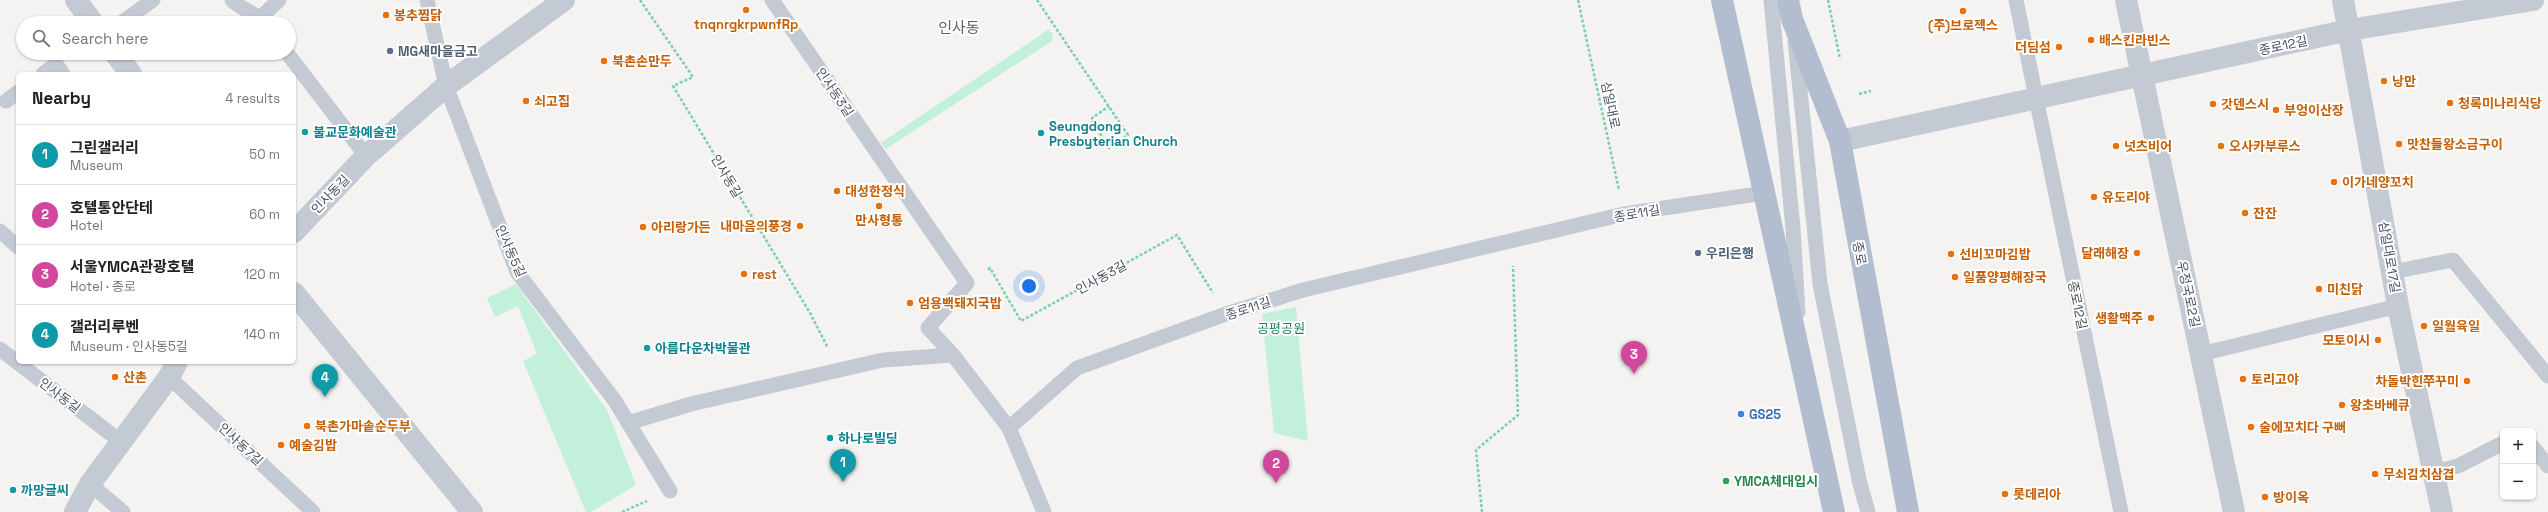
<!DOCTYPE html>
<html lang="en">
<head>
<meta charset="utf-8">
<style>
  body { margin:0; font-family:"Space Grotesk","Noto Sans KR",sans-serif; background:#f2f2f2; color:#202124 }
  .controls { position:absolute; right:12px; bottom:12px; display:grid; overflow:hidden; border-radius:6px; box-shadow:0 1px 3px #0004 }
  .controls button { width:36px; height:36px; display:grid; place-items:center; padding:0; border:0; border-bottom:1px solid #e0e0e0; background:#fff; color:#202124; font:20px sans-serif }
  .you { position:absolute; left:1029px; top:286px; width:14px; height:14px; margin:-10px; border:3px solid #fff; border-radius:50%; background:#1a73e8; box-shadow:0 0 0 6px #1a73e833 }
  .badge { display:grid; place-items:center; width:26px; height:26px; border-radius:50%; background:#db2777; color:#fff; font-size:13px; font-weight:700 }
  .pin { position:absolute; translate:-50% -33px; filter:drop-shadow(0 1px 2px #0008) }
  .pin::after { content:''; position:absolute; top:21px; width:14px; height:12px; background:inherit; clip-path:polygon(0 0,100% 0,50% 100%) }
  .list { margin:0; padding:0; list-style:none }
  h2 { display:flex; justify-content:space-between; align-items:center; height:52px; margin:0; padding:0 16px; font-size:17px }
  h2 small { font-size:13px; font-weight:400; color:#757577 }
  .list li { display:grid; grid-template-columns:26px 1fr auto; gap:12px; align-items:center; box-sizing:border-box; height:60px; padding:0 16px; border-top:1px solid #e0e0e0 }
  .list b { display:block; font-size:15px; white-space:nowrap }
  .list p { margin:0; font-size:13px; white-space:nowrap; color:#757577 }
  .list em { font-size:13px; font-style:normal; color:#757577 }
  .icon { flex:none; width:22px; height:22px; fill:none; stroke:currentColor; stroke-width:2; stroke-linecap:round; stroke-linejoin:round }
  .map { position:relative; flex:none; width:2548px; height:512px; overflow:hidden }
  .search { position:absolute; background:#fff; box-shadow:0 1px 3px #0004; left:16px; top:16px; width:280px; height:44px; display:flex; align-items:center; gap:10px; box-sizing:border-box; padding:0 14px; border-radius:22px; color:#757577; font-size:15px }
  .panel { position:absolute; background:#fff; box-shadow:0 1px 3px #0004; left:16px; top:72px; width:280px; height:292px; border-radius:6px }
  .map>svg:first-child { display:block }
  .green { fill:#c2f0db }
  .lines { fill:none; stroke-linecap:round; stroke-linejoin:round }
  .path { stroke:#7acfb2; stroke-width:2.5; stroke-dasharray:3 2; stroke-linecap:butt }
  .lane { stroke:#c3cad3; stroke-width:15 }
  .street { stroke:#c3cad3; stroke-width:22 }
  .primary { stroke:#b2bdd0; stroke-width:22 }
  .food-dot { fill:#e8710a; stroke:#fff; stroke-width:1.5 }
  .service-dot { fill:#5c6f8a; stroke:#fff; stroke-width:1.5 }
  .culture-dot { fill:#0f9aa8; stroke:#fff; stroke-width:1.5 }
  .shop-dot { fill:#3f7fe0; stroke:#fff; stroke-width:1.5 }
  .leisure-dot { fill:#2e9e5b; stroke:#fff; stroke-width:1.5 }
  .labels { text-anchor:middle; stroke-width:4; stroke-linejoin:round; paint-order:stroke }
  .food-label { font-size:13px; font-weight:bold; fill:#c56008; stroke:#fff; text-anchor:start }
  .street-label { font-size:13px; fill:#4a5260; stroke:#fff }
  .service-label { font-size:13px; font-weight:bold; fill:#4e5e75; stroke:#fff; text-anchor:start }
  .culture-label { font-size:13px; font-weight:bold; fill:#0d838f; stroke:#fff; text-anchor:start }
  .park-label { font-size:13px; fill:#18845f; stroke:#fff }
  .shop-label { font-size:13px; font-weight:bold; fill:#366cbe; stroke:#fff; text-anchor:start }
  .leisure-label { font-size:13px; font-weight:bold; fill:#27864d; stroke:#fff; text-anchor:start }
  .quarter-label { font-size:15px; fill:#5e6167; stroke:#fff }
</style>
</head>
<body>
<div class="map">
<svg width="2548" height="512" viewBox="0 0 2548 512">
  <rect width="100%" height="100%" fill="#f4f3f2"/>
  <path class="green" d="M1049,29l4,6 -1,6 -166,108 -5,-6z
    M516,284l91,126 29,75 -45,27h-5l-63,-151 14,-7 -19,-48 -23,11 -8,-19z
    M1296,307l12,134 -34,-8 -12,-119z"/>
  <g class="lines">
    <path class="path" d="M640,0l53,77 -20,9 137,227 18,35
      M1037,0l91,135 -19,13 -18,-29 18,-13
      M1578,0l41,190
      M1828,0l12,59
      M1859,94l12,-3
      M988,270l2,-2 31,53 156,-86 36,58
      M622,512l25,-11
      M1482,512l-6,-62 42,-35 -5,-149"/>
    <path class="lane" d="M232,0c9,10 24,12 32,23
      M427,0l19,86 71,186 98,129 55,90
      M772,0l195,283 -39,45 25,27 56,73 35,84
      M1771,0l22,228 5,84
      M2016,0l105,512
      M260,18l19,-18
      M121,23l32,-23
      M1795,41l25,243 39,196 9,32
      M287,53l79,103
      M43,74l13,-10 7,10
      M6,101l12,-9
      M0,231l18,16
      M2392,272l61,-12 95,116
      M0,349l120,92
      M2201,354l197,-48
      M169,377l144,135
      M628,423l63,-19 192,-44 70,-5
      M1009,428l68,-60 149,-54 77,-24 321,-76 140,-21
      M2533,447l15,19
      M2434,472l24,-6 45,-23
      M90,484l33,28"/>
    <path class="street" d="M76,0l17,23
      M2126,0l108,512
      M2343,0l55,306 44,206
      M115,53l16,21
      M1840,141l509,-111 184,-30
      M294,232l72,-76 80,-70 118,-86
      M294,293l178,219
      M75,512l15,-28 79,-107 8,-15"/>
    <path class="primary" d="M1722,0l112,512
      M1788,0l4,19 48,122 68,371"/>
  </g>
  <g class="food-dot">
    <circle cx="746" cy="10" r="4"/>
    <circle cx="1963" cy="11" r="4"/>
    <circle cx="386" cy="15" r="4"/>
    <circle cx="2091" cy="40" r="4"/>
    <circle cx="2059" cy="47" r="4"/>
    <circle cx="604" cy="61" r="4"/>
    <circle cx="2384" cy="81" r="4"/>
    <circle cx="526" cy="101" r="4"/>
    <circle cx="2450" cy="103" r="4"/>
    <circle cx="2213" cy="104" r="4"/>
    <circle cx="2276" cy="110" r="4"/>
    <circle cx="2399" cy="144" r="4"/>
    <circle cx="2116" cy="146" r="4"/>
    <circle cx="2221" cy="146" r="4"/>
    <circle cx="2334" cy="182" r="4"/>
    <circle cx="837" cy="191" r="4"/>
    <circle cx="2094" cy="197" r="4"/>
    <circle cx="879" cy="206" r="4"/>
    <circle cx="2245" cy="213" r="4"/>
    <circle cx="800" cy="226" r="4"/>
    <circle cx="643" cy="227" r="4"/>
    <circle cx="2137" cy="253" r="4"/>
    <circle cx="1951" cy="254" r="4"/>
    <circle cx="744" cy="274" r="4"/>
    <circle cx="1955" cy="277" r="4"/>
    <circle cx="2319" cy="289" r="4"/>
    <circle cx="910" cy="303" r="4"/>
    <circle cx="2151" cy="318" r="4"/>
    <circle cx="2424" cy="326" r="4"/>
    <circle cx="2378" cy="340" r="4"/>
    <circle cx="115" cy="377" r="4"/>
    <circle cx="2243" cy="379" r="4"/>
    <circle cx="2467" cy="381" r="4"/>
    <circle cx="2342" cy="405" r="4"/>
    <circle cx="307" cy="426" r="4"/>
    <circle cx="2251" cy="427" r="4"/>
    <circle cx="281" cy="445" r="4"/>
    <circle cx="2375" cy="474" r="4"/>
    <circle cx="2005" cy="494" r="4"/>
    <circle cx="2265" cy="497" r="4"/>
  </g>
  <g class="service-dot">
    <circle cx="390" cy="51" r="4"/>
    <circle cx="1698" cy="253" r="4"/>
  </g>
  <g class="culture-dot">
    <circle cx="305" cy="132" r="4"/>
    <circle cx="1041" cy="133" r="4"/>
    <circle cx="647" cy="348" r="4"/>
    <circle cx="830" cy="438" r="4"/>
    <circle cx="13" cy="490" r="4"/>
  </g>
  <circle class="shop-dot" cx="1741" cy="414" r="4"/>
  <circle class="leisure-dot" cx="1726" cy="481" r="4"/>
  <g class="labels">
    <g class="food-label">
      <text x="394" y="20">봉추찜닭</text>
      <text x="746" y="29" text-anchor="middle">tnqnrgkrpwnfRp</text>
      <text x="1963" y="30" text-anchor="middle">(주)브로젝스</text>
      <text x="2099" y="45">배스킨라빈스</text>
      <text x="2051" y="52" text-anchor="end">더딤섬</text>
      <text x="612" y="66">북촌손만두</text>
      <text x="2392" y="86">낭만</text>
      <text x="534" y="106">쇠고집</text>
      <text x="2458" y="108">청록미나리식당</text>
      <text x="2221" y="109">갓덴스시</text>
      <text x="2284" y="115">부엉이산장</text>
      <text x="2407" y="149">맛찬들왕소금구이</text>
      <text x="2124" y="151">넛츠비어</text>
      <text x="2229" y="151">오사카부루스</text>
      <text x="2342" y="187">이가네양꼬치</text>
      <text x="845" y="196">대성한정식</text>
      <text x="2102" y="202">유도리야</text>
      <text x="2253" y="218">잔잔</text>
      <text x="879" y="225" text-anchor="middle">만사형통</text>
      <text x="792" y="231" text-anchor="end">내마음의풍경</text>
      <text x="651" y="232">아리랑가든</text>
      <text x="2129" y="258" text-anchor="end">달래해장</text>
      <text x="1959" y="259">선비꼬마김밥</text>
      <text x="752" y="279">rest</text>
      <text x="1963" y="282">일품양평해장국</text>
      <text x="2327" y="294">미친닭</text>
      <text x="918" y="308">엄용백돼지국밥</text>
      <text x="2143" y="323" text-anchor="end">생활맥주</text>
      <text x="2432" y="331">일월육일</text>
      <text x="2370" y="345" text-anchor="end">모토이시</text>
      <text x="123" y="382">산촌</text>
      <text x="2251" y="384">토리고야</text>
      <text x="2459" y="386" text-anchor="end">차돌박힌쭈꾸미</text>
      <text x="2350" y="410">왕초바베큐</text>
      <text x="315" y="431">북촌가마솥순두부</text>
      <text x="2259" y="432">술에꼬치다 구뻐</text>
      <text x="289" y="450">예술김밥</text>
      <text x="2383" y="479">무쇠김치삼겹</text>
      <text x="2013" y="499">롯데리아</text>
      <text x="2273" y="502">방이옥</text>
    </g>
    <g class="street-label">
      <text transform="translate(2283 45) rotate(-12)" y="5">종로12길</text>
      <text transform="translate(835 92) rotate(56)" y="5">인사동3길</text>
      <text transform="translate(1611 105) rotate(78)" y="5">삼일대로</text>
      <text transform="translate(727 176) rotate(59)" y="5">인사동길</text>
      <text transform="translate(330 194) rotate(-46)" y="5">인사동길</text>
      <text transform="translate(1637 213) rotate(-10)" y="5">종로11길</text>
      <text transform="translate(511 251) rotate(66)" y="5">인사동5길</text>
      <text transform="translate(1860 253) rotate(79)" y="5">종로</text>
      <text transform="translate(2390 257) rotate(80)" y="5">삼일대로17길</text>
      <text transform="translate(1101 277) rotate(-29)" y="5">인사동3길</text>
      <text transform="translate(2189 294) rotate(78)" y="5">우정국로2길</text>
      <text transform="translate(2078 305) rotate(78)" y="5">종로12길</text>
      <text transform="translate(1248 308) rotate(-18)" y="5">종로11길</text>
      <text transform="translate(60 395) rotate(37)" y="5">인사동길</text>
      <text transform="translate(241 444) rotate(43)" y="5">인사동7길</text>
    </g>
    <g class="service-label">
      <text x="398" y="56">MG새마을금고</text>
      <text x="1706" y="258">우리은행</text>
    </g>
    <g class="culture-label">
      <text x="1049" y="131">Seungdong<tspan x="1049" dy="15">Presbyterian Church</tspan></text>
      <text x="313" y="137">불교문화예술관</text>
      <text x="655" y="353">아름다운차박물관</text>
      <text x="838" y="443">하나로빌딩</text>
      <text x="21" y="495">까망글씨</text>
    </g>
    <g class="park-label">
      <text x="1281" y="333">공평공원</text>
    </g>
    <g class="shop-label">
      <text x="1749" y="419">GS25</text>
    </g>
    <g class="leisure-label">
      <text x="1734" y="486">YMCA체대입시</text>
    </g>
    <g class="quarter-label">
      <text x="959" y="33">인사동</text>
    </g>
  </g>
</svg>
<div class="controls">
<button>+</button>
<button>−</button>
</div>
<div class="you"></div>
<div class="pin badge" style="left:843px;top:482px;background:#0f9aa8">1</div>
<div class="pin badge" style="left:1276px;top:483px;background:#d1479c">2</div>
<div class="pin badge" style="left:1634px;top:374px;background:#d1479c">3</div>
<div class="pin badge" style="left:325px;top:397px;background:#0f9aa8">4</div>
<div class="search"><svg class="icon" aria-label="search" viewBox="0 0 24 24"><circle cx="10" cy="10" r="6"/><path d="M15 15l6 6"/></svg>Search here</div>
<section class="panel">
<h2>Nearby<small>4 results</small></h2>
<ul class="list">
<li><span class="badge" style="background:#0f9aa8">1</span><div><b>그린갤러리</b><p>Museum</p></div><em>50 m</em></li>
<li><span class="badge" style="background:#d1479c">2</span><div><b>호텔통안단테</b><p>Hotel</p></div><em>60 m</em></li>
<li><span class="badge" style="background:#d1479c">3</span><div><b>서울YMCA관광호텔</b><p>Hotel · 종로</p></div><em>120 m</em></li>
<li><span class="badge" style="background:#0f9aa8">4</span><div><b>갤러리루벤</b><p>Museum · 인사동5길</p></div><em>140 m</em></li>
</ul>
</section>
</div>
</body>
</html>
